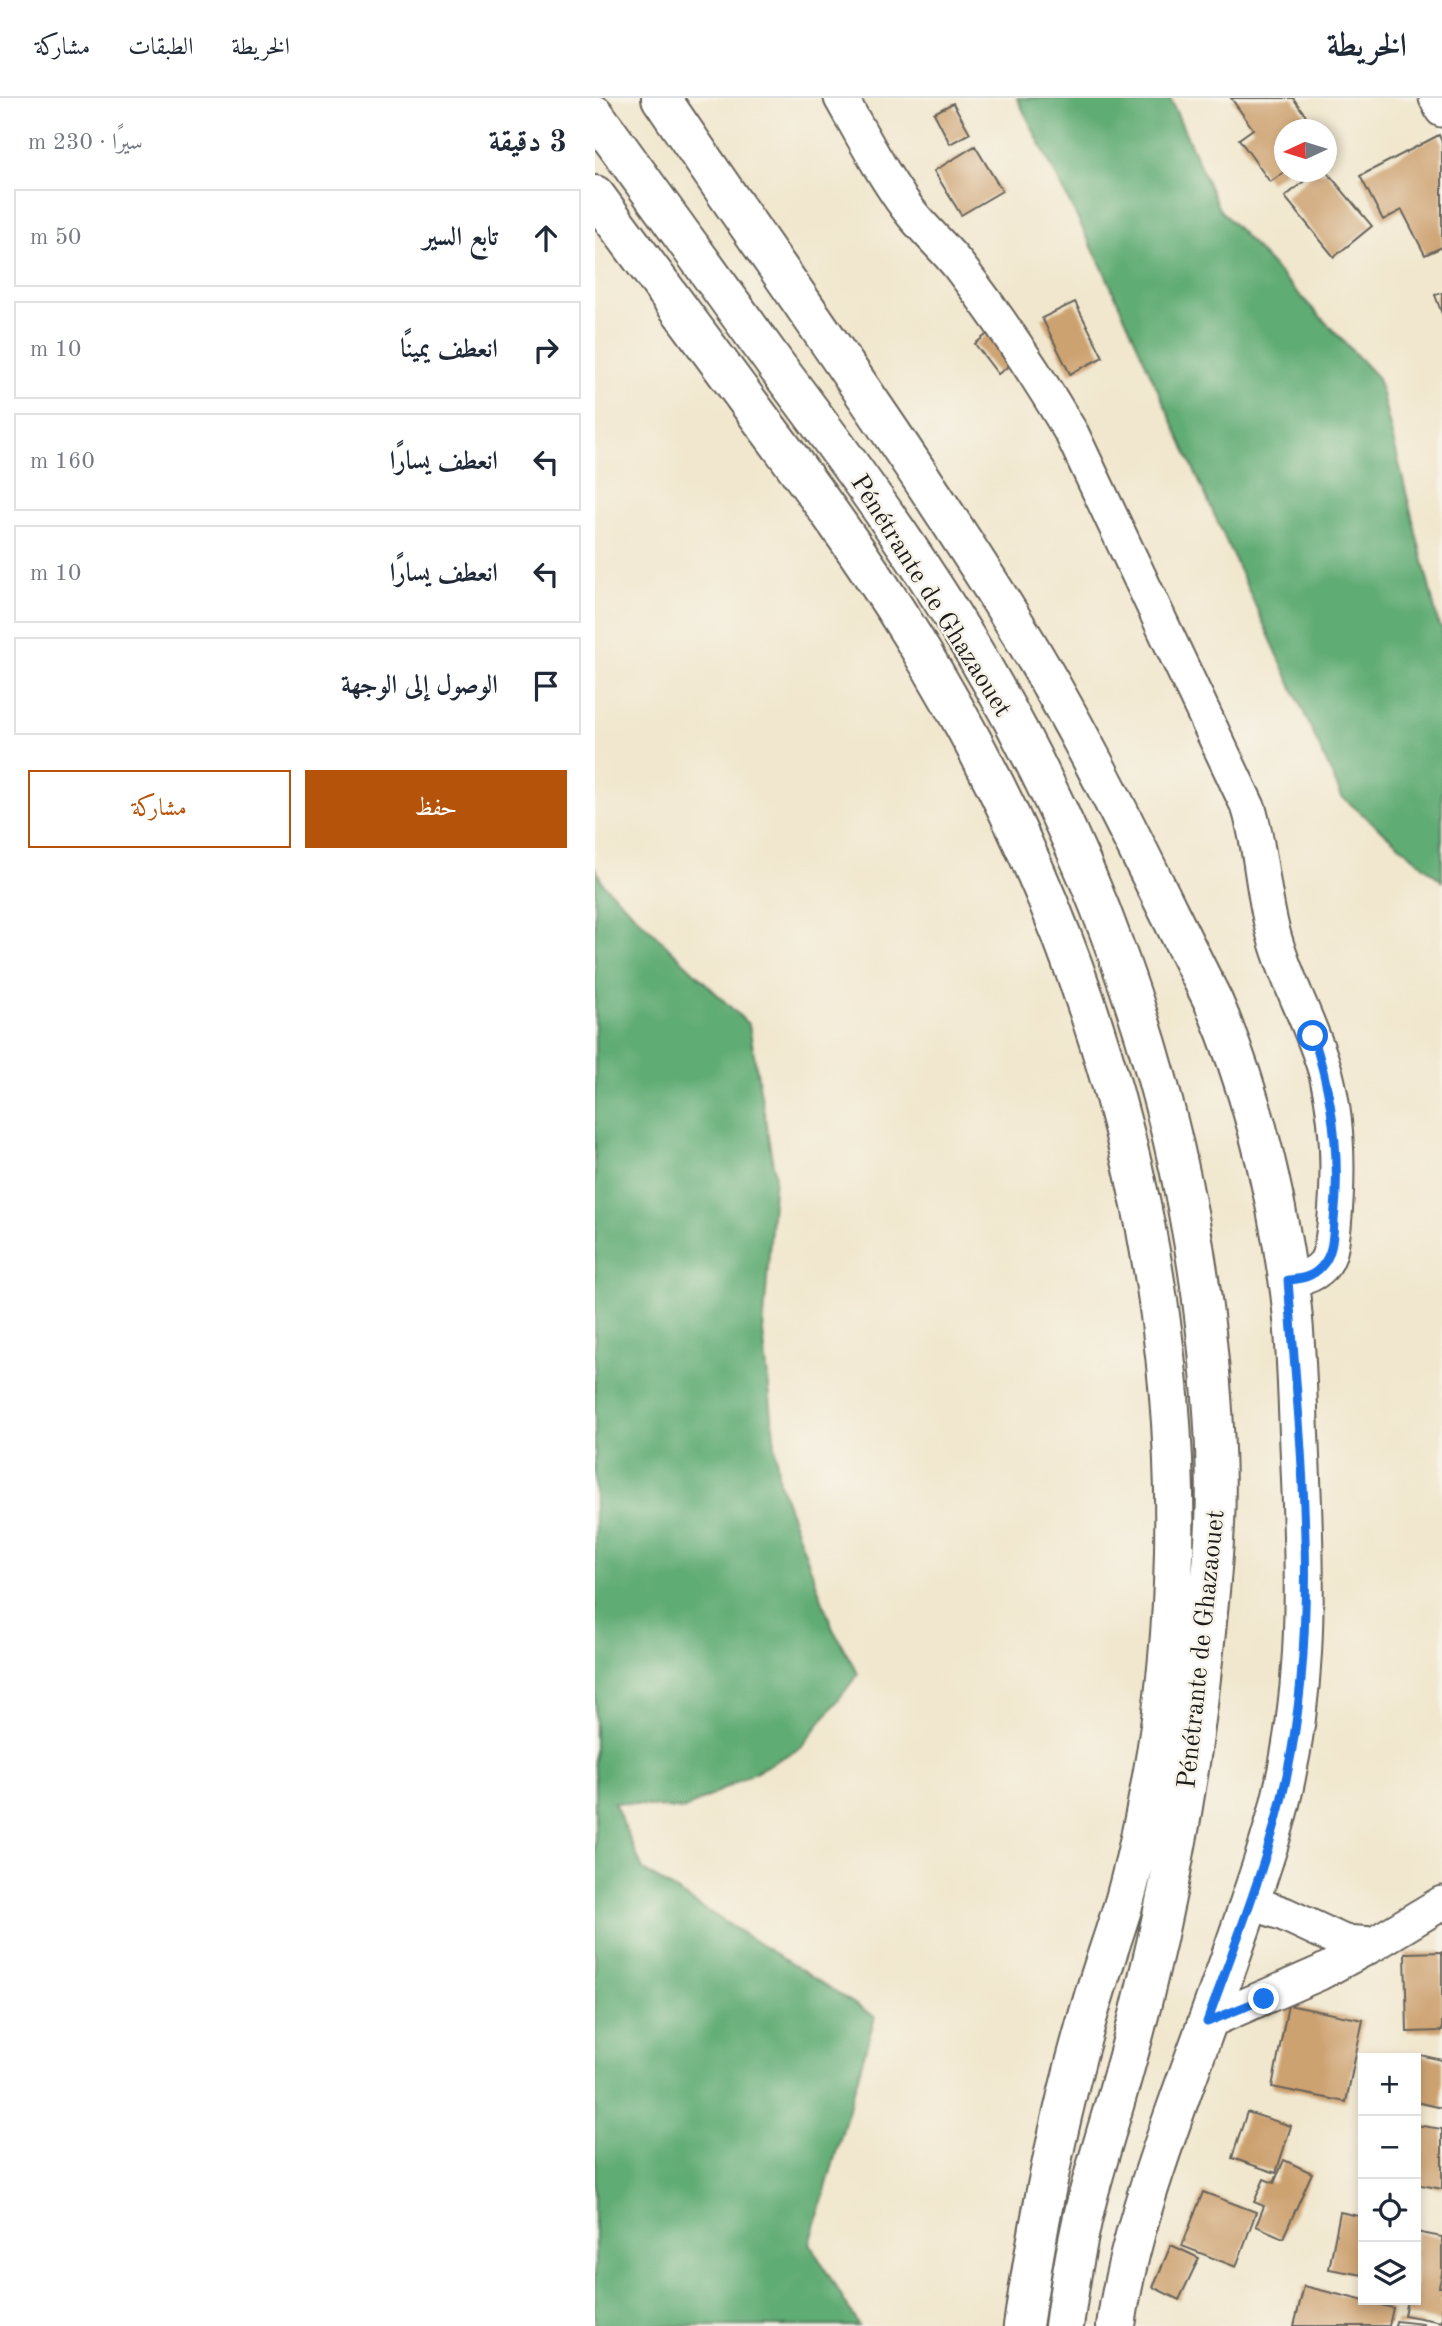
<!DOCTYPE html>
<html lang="ar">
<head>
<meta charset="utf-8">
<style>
  body { margin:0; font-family:"Old Standard TT",Amiri,serif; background:#f6f6f7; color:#1f2937; direction:rtl }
  .controls { position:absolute; right:21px; bottom:21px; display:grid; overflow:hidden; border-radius:0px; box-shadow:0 4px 10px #0003 }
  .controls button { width:63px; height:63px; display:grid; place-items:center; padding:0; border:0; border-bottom:2px solid #e0e1e3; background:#fff; color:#1f2937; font:35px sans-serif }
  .compass { position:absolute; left:679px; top:21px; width:63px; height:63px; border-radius:50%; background:#fff; box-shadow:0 4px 10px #0003; rotate:266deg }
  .stop { position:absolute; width:21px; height:21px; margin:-16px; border:5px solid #1a73e8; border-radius:50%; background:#fff }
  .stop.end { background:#1a73e8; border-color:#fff; box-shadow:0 2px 7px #0008 }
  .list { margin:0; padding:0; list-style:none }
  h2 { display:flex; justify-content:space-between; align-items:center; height:91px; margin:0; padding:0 28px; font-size:30px }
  h2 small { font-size:23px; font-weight:400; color:#747a83 }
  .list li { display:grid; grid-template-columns:46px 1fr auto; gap:21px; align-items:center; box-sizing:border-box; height:98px; margin:0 14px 14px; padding:0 14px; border:2px solid #e0e1e3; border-radius:0px }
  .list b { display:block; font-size:26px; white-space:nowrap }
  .list em { font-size:23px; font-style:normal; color:#747a83 }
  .actions { display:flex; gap:14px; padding:21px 28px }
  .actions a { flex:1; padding:16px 0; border:2px solid #b45309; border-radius:0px; text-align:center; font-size:24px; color:#b45309 }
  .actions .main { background:#b45309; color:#fff }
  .icon { flex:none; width:38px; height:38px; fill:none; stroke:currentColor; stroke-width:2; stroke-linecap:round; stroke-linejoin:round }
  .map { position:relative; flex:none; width:847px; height:2228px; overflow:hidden; direction:ltr }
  header { display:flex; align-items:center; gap:42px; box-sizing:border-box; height:98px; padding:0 35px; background:#fff; border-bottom:2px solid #e0e1e3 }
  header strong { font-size:33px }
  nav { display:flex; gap:38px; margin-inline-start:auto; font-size:24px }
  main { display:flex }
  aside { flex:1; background:#fff }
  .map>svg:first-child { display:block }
  .forest { fill:#60ac75; stroke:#3e6448; stroke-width:2 }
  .building { fill:#cda271 }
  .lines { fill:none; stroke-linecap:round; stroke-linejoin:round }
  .minor-casing { stroke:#67635a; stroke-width:37 }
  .primary-casing { stroke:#67635a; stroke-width:42 }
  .motorway-casing { stroke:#67635a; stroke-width:42 }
  .minor { stroke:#fff; stroke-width:33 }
  .primary { stroke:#fff; stroke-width:38 }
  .motorway { stroke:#fff; stroke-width:38 }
  .route { stroke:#1a73e8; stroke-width:9 }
  .labels { text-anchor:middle; stroke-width:5; stroke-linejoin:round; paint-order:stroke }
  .street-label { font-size:26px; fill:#1c1c1c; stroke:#f7f3e8 }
</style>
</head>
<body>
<header>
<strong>الخريطة</strong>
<nav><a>الخريطة</a><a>الطبقات</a><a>مشاركة</a></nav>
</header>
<main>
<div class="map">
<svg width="847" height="2228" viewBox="0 0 847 2228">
  <rect width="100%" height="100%" fill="#f7f3e8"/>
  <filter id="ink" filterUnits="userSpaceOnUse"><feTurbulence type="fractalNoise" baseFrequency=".0143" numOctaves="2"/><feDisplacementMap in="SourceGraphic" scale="14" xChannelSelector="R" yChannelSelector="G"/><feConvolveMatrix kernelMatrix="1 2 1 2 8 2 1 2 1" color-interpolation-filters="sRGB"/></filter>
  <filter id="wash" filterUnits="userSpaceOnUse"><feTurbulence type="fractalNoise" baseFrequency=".00686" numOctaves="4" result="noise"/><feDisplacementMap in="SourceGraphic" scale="28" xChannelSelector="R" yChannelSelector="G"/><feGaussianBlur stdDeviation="1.57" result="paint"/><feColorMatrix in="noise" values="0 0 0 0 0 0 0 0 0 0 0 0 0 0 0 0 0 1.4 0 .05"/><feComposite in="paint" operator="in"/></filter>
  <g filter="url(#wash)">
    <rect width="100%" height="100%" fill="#f1e7ce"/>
    <path class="forest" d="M422,0h153l49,111 159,169 61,248 3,2v253l-100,-84 -238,-526z
      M0,769l8,17 146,141 26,151 -12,156 16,150 54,147 25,45 -57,74 -118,62 -69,-8 29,68 232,147 -65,227 49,82h-264z"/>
    <g id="blocks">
      <path class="building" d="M636,0h62l23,32h-31v42l-15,10 -31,-43 14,-10z
        M358,5l17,30 -20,11 -16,-31z
        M844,37l3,7v105l-17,8 -23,-45 -19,10 -23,-44z
        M380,48l27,45 -41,24 -27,-44z
        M720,74h12l45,54 -38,31 -49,-60z
        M847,195v21l-7,-19z
        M480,204l28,55 -33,17 -28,-56z
        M396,233l23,31 -16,12 -23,-30z
        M847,1854v79l-35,1 -2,-79z
        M693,1907l75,15 -17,82 -74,-15z
        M825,1957l22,5v48l-26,-6v-28z
        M652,2014l44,14 -15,47 -44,-15z
        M821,2027l26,4v60l-26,-5z
        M689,2062l28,13 -29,65 -27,-12 8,-20 -10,-4 10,-23 10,4z
        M608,2094l53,20 -20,55 -54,-21z
        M745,2114l23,5v58l-34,-6z
        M821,2134l26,5v36l-3,14h3v35l-38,-7 3,-15h9z
        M576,2147l28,13 -20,42 -26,-13z
        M709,2188l89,22 -4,18h-95z
        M801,2223l27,3 -1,2h-27z"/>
    </g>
  </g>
  <g filter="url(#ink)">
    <use href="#blocks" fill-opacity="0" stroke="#67635a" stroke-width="2"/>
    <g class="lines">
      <defs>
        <path id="minor" d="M246,0c21,37 41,76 67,111 15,20 34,36 50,56 42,54 79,110 114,169l177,375c13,43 13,87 26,130 13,46 38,88 51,135 13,50 13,102 8,153 -2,12 -2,25 -9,36 -9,12 -22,16 -37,17
          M841,0l6,12
          M655,1804l34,12 60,28 30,2
          M612,1924l113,-49 54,-29 68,-41"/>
        <path id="primary" d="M66,0c117,173 241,343 351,521 76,122 136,253 201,382 38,87 61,183 75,277 9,58 9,119 12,178 6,135 10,255 -31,387 -26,83 -56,164 -86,246 -27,76 -56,156 -67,237"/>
        <path id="motorway" d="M0,17c61,84 122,169 183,253 60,80 120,161 173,246 137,219 226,461 255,718 7,64 12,129 9,192 -3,60 -10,120 -17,180 -12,99 -31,198 -55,295 -16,67 -37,131 -55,197 -11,43 -18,86 -24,130
          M0,97c55,74 110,148 165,223 53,71 105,142 152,218 205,331 306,729 244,1117 -8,49 -18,99 -31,146 -10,34 -22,66 -32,100 -32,107 -54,216 -70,327"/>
      </defs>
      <use href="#minor" class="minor-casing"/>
      <use href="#primary" class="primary-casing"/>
      <use href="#motorway" class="motorway-casing"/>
      <use href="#minor" class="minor"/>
      <use href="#primary" class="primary"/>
      <use href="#motorway" class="motorway"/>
    </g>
  </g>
  <g class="lines" filter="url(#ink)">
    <path class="route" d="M669,1901l-57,23c29,-81 62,-162 80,-247 34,-160 13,-334 1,-495 13,-1 25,-3 34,-14 11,-12 11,-30 12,-45 7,-64 -1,-124 -21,-185"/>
  </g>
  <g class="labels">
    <g class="street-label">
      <text transform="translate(337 497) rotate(58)" y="9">Pénétrante de Ghazaouet</text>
      <text transform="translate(605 1551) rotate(-84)" y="9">Pénétrante de Ghazaouet</text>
    </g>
  </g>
</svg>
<div class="controls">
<button>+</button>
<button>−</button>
<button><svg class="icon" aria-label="locate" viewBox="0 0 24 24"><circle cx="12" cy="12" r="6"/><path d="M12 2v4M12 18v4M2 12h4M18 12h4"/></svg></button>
<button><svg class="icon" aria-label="layers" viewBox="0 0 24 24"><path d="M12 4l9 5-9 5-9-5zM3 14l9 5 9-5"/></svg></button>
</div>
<svg class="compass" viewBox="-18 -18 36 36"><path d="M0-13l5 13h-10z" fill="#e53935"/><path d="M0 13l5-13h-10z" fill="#747a83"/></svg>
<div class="stop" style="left:718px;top:938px"></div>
<div class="stop end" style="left:669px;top:1901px"></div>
</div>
<aside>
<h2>3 دقيقة<small>سيرًا · 230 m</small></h2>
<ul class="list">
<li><svg class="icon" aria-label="ahead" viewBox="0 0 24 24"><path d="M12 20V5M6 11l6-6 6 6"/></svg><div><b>تابع السير</b></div><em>50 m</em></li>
<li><svg class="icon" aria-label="right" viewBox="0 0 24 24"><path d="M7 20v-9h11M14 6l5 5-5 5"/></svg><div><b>انعطف يمينًا</b></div><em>10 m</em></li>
<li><svg class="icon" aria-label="left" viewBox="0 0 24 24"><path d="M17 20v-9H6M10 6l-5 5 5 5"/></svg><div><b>انعطف يسارًا</b></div><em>160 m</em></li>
<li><svg class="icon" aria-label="left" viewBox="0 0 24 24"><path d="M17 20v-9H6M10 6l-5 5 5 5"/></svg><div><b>انعطف يسارًا</b></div><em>10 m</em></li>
<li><svg class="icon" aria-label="arrive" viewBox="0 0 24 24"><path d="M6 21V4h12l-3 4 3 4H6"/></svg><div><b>الوصول إلى الوجهة</b></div></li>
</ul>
<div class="actions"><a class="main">حفظ</a><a>مشاركة</a></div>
</aside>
</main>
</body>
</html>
